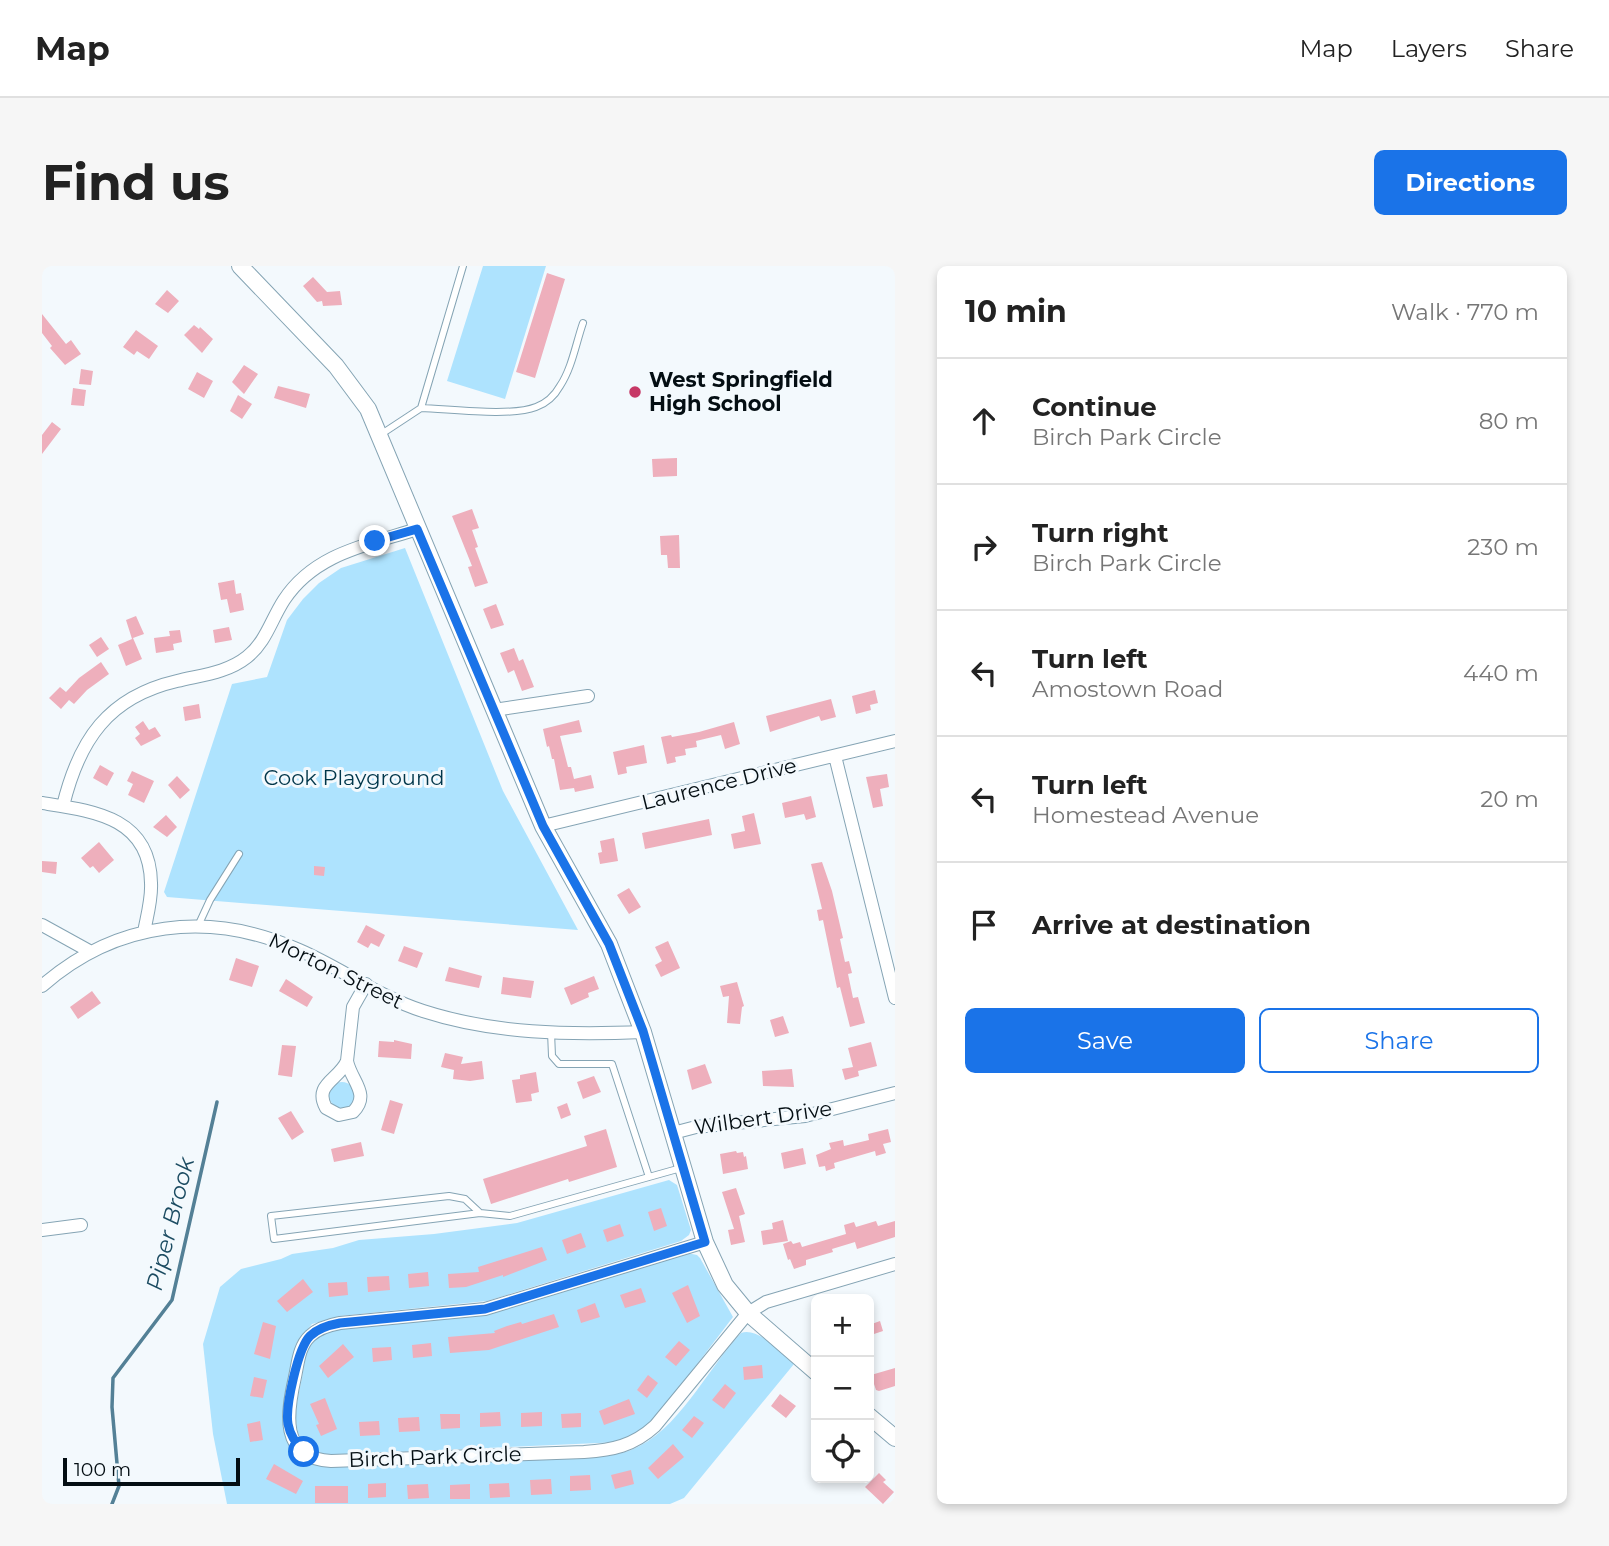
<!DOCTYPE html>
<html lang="en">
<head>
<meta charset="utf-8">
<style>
  body { margin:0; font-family:Montserrat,sans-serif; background:#f6f6f6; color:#222 }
  .controls { position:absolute; right:21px; bottom:21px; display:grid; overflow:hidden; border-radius:10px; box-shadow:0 4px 10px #0003 }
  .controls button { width:63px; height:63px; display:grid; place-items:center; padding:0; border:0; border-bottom:2px solid #e0e0e0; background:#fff; color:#222; font:35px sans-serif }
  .scale { position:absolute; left:21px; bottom:18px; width:177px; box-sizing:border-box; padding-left:7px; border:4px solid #040e13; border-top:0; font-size:19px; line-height:24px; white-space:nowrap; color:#040e13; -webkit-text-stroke:5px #f3f9fd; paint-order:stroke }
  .stop { position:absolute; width:21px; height:21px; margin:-16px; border:5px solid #1a73e8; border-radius:50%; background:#fff }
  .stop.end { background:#1a73e8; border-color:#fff; box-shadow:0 2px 7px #0008 }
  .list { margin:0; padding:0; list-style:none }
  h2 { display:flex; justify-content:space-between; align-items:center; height:91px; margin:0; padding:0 28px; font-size:30px }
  h2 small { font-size:23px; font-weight:400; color:#767676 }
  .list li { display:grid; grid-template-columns:46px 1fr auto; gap:21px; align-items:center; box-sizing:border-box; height:126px; padding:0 28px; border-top:2px solid #e0e0e0 }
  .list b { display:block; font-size:26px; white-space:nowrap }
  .list p { margin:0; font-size:23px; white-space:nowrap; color:#767676 }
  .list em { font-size:23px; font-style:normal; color:#767676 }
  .actions { display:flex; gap:14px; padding:21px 28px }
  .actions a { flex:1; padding:16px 0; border:2px solid #1a73e8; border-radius:10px; text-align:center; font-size:24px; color:#1a73e8 }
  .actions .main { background:#1a73e8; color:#fff }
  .icon { flex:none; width:38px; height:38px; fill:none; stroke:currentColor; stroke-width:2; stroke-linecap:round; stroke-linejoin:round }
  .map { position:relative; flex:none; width:853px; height:1238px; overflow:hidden; border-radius:10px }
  header { display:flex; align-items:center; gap:42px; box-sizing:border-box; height:98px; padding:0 35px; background:#fff; border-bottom:2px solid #e0e0e0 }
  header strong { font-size:33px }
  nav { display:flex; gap:38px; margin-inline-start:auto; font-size:24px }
  .intro { display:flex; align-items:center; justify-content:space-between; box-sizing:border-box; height:168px; padding:0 42px }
  h1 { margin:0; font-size:49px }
  .button { padding:18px 32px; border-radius:10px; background:#1a73e8; color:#fff; font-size:24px; font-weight:700 }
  main { display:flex; gap:42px; padding:0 42px }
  aside { flex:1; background:#fff; border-radius:10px; box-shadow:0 4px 10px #0003 }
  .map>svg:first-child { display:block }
  .green { fill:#aee3fe }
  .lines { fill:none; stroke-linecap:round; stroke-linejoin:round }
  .stream { stroke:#538096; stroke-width:3.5 }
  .building { fill:#eeafbc }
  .lane-casing { stroke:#85a4b4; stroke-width:8 }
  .street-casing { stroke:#85a4b4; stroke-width:14 }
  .secondary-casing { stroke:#85a4b4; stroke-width:18 }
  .lane { stroke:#fff; stroke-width:6 }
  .street { stroke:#fff; stroke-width:12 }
  .secondary { stroke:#fff; stroke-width:16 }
  .route { stroke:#1a73e8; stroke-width:9 }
  .poi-dot { fill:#c63866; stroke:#f3f9fd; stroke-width:2.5 }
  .labels { text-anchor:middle; stroke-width:6; stroke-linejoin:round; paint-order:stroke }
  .poi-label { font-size:21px; font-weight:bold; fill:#040e13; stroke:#f3f9fd; text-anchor:start }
  .park-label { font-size:21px; fill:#00364a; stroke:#f3f9fd }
  .street-label { font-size:21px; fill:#040e13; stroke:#f3f9fd }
  .water-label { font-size:23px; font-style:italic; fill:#1c4c62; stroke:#f3f9fd }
</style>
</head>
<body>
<header>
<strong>Map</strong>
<nav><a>Map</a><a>Layers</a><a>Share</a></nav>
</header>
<div class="intro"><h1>Find us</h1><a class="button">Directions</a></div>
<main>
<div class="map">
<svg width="853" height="1238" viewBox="0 0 853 1238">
  <rect width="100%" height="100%" fill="#f3f9fd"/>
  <path class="green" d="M441,0h63l-41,133 -58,-18z
    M363,282l98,243 75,139 -411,-33 -3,-5 68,-208 35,-7 20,-57 16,-21 16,-16 22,-15z
    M287 829a13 13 0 1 1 26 0a13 13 0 1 1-26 0Z
    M627,914l8,5 14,45 -2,5 -8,6 -194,60 -147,15 -28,8 -15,18 -13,59 -1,23 3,15 7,10 18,14 11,3 267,-8c14,-2 29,-3 42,-8 47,-18 76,-81 110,-117 18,-6 40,20 53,31l-110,134 -14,6h-443l-14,-70 -10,-90 17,-57 21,-18 40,-10 11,-5 41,-6 26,-8 75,-6 83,-11z
    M645,987l10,2 3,3 33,59 -70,92 -20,21 -22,12 -289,13c-47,-5 -37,-45 -30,-77 2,-12 3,-28 11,-37 7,-8 15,-9 24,-12l152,-15z"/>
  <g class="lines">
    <path class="stream" d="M70,1238l7,-18 -7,-79 1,-29 59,-78 45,-198"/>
  </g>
  <path class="building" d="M505,7l18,6 -30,99 -19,-6z
    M271,11l14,15 13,-1 2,14 -19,1 -1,-5 -5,1 -14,-16z
    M125,24l12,11 -11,12 -13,-9z
    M0,48l24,30 5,-4 10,14 -16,11 -15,-17 2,-2 -10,-13z
    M152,59l5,4 1,-2 13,12 -11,14 -18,-18z
    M94,64l22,16 -9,13 -12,-8 -3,4 -11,-8z
    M202,99l14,9 -14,20 -12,-12z
    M39,103l12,2 -2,14 -12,-1z
    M155,106l16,9 -9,17 -16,-9z
    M236,120l32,8 -4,14 -32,-10z
    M31,122l13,2 -2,16 -13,-1z
    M196,129l14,9 -10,15 -12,-8z
    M10,156l9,7 -19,25v-19z
    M635,192v18l-24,1 -1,-18z
    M430,243l7,19 -7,2 6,17 -3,1 13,35 -13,4 -7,-20 4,-1 -20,-50z
    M637,269l1,33h-12l-1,-13h-6l-1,-19z
    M192,314l2,14 5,-1 3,17 -14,3 -3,-14 -6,1 -3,-17z
    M454,338l8,21 -13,4 -8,-20z
    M94,350l8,18 -11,4 9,21 -16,7 -8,-21 14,-6 -6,-19z
    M187,361l3,13 -17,3 -2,-13z
    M138,364l2,12 -9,2 1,6 -18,3 -2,-15 16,-2 -1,-5z
    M59,371l8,12 -12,8 -8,-12z
    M472,382l5,13 4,-2 11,28 -12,4 -8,-21 -6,3 -8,-20z
    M59,396l8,12 -22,16 -13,14 -5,-4 -8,9 -12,-11 11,-11 6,5 13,-14z
    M833,424l3,13 -8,2 1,5 -15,4 -4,-18z
    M789,433l5,18 -15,4 -2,-5 -49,16 -4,-16z
    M157,438l2,14 -16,3 -2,-14z
    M537,454l3,12 -22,4 8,31h3l3,12 17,-4 3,13 -19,4 -1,-4 -14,2 -6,-31h-2l-3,-13 -2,1 -4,-18z
    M101,455l6,9 6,-3 6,9 -20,10 -6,-8 5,-4 -5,-7z
    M692,456l6,22 -15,5 -4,-14 -25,6 1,6 -12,2 1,6 -11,2 1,5 -9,2 -6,-27 10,-2 1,2 27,-5z
    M602,479l3,18 -21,4 1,6 -9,2 -5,-23z
    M58,499l14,8 -7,13 -14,-8z
    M90,505l22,10 -10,22 -16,-8 5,-11 -6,-3z
    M845,508l2,13 -9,2 3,17 -10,2 -7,-31z
    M135,510l13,14 -10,9 -12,-14z
    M769,530l5,21 -10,3 -2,-6 -19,4 -3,-15z
    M712,547l7,31 -27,5 -3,-15 14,-3 -3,-15z
    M124,549l11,12 -10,10 -14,-10z
    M667,553l3,16 -67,14 -3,-16z
    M572,572l4,23 -18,3 -2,-11 4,-1 -2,-11z
    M57,576l15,18 -15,13 -6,-7 -3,2 -9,-10z
    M0,595l15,1 -1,12 -14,-2z
    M780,596l10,29 11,47 -3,1 5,23 4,-1 3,12 -4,1 5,24 5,-1 7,26 -15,4 -10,-40 -3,1 -14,-68 -4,1 -2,-11 5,-1 -11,-45z
    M272,600l11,1 -1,9 -10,-1z
    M587,622l12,19 -12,7 -12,-19z
    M324,659l19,10 -6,12 -8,-4 -3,5 -11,-6z
    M626,675l12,27 -19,9 -6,-12 7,-4 -7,-14z
    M362,680l19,7 -6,15 -19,-7z
    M194,692l23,8 -7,21 -23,-7z
    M407,701l33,9 -3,12 -34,-7z
    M552,710l5,13 -11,4 1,4 -18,8 -7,-17z
    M461,711l31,4 -3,17 -30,-4z
    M244,713l27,18 -6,10 -28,-16z
    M695,716l7,24 -2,1 -2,17 -13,-1 2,-27 -6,1 -3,-11z
    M50,725l9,12 -23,16 -8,-12z
    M741,750l6,17 -14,4 -5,-17z
    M352,774l18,4 -1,15 -33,-2 1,-16 15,1z
    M829,776l6,24 -19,5 1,5 -14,4 -3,-11 11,-2 -5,-19z
    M240,779l14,1 -4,31 -14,-2z
    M403,787l18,4 -2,7 21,-3 2,18 -14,2 -17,-2 1,-9 -13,-3z
    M663,798l7,19 -20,7 -5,-20z
    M750,803l2,18 -31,-1 -1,-15z
    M494,806l3,20 -8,2 1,7 -16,2 -4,-23 8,-1v-4z
    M552,810l7,16 -18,7 -6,-17z
    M348,834l13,4 -9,30 -13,-4z
    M525,837l4,12 -10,4 -4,-12z
    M249,845l13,21 -12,8 -14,-22z
    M564,863l11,38 -48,15 -1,-3 -77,25 -8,-25 104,-33 -3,-10z
    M846,863l3,13 -8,2 3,9 -10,3 -1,-5 -41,12 1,5 -9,3 -1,-5 -6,1 -3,-12 15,-6 -2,-6 14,-3 1,6 25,-6 -1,-6z
    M319,876l3,14 -30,6 -3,-13z
    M761,882l3,16 -22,5 -3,-16z
    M694,885l1,2 6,-1 1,5 2,-1 2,13 -25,5 -3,-20z
    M694,922l9,26 -6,2 6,26 -14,3 -3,-15 6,-1 -12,-37z
    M619,942l6,18 -13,5 -6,-19z
    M741,954l5,21 -25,4 -2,-14 12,-2 -1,-6z
    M834,955l2,5 17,-5v16l-38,12 -2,-7 -23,7 1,3 -27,8v5l-12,4 -4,-10 -2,1 -5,-16 8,-3 2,3 7,-2 2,5 44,-13 -2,-9 10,-3 2,5z
    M578,958l4,12 -17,6 -4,-12z
    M539,967l5,14 -19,7 -5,-14z
    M500,981l5,13 -44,17v-2l-37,12 -17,1 -1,-14 31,-2 -1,-5z
    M386,1006l1,14 -20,2 -1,-14z
    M347,1010l1,14 -22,2 -1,-15z
    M261,1013l10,13 -26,20 -10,-11z
    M305,1016l1,13 -19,2 -1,-14z
    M646,1019l12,31 -13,7 -15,-30z
    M599,1022l5,14 -21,6 -5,-13z
    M553,1037l5,14 -19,6 -4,-13z
    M512,1048l5,13 -70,23 -39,3 -2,-16 47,-4 -1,-2 13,-5 14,-4 1,2z
    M838,1055l3,10 -12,4 -2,-10z
    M221,1056l13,4 -6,33 -16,-5z
    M637,1075l11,9 -14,16 -11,-9z
    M389,1077l1,13 -19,2 -1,-13z
    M301,1078l11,13 -26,21 -9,-12z
    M349,1081l1,13 -19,2 -1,-14z
    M720,1099l1,13 -19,2 -1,-13z
    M853,1102v18l-16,5 -3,-1 -5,-15z
    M606,1109l10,8 -11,15 -10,-8z
    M212,1111l13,3 -4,18 -13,-2z
    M683,1118l11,9 -12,16 -12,-9z
    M738,1128l16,12 -10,12 -15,-12z
    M283,1132l12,31 -16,7 -5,-11 3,-1 -9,-20z
    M587,1133l6,15 -31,11 -5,-14z
    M458,1146l1,14 -21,1v-14z
    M500,1146v14l-21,1v-14z
    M539,1147v14l-19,1 -1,-14z
    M398,1148h20v14l-19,1z
    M652,1150l10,7 -12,15 -10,-8z
    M377,1151l1,14 -21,1 -1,-14z
    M218,1155l3,19 -13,2 -3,-18z
    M337,1155l1,14 -20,1 -1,-14z
    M631,1178l11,13 -26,22 -10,-11z
    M232,1198l29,17 -7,13 -30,-15z
    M589,1204l3,14 -19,5 -4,-14z
    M837,1207l7,7 -3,2 11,10 -11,12 -18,-17z
    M548,1209l1,15 -21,1v-15z
    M509,1213l1,15 -21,1 -1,-15z
    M344,1217v14l-18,1v-14z
    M467,1217l1,14 -20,1 -1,-14z
    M386,1218l1,14 -21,1 -1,-14z
    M428,1218v15h-20v-14z
    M273,1220h33v17h-33z"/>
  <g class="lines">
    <defs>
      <path id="lane" d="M379,142c30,1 90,9 115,-1 11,-4 19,-12 24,-21 12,-18 16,-43 23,-63
        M338,169l41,-27 42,-142
        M156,660l12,-26 29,-46
        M509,766l1,24 7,8h53l37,113
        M438,947l-15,-14 -16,-3 -178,20 3,23 206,-26 30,3 171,-48"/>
      <path id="street" d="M452,444l94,-14
        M793,490l60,242
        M0,537c51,8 108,14 109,80 1,16 -4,33 -7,49
        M21,540c16,-66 45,-109 114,-125 24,-6 50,-8 70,-24 19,-15 24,-37 37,-57 31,-47 84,-55 133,-71
        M501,560l352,-85
        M0,659l49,27
        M0,720c74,-65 168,-76 257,-36 42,18 80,47 124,61 71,23 146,24 220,21
        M305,795c4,20 24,33 6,51l-14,3 -13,-7c-13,-24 13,-28 21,-47z
        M305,795l6,-54 13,-23
        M631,867l23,-6 109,-11 90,-23
        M0,964l39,-5
        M663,976l-220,67 -145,14c-11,2 -22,5 -30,13 -11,10 -12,27 -15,41 -8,35 -16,81 36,84l253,-9c29,-2 49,-6 71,-26l93,-113 18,-11 129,-38"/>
      <path id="secondary" d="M198,0l96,100 32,43 175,417 66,118 34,88 62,210 20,43 23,28 68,59
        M827,1150l26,22"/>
    </defs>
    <use href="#lane" class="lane-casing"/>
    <use href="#street" class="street-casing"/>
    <use href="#secondary" class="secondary-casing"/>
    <use href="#lane" class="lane"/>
    <use href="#street" class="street"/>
    <use href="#secondary" class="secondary"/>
  </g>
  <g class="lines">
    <path class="route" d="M262,1186c-8,-8 -14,-17 -16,-28 -3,-17 10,-76 22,-88 8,-8 19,-11 30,-13l145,-14 220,-67 -62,-211 -34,-87 -66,-118 -126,-297 -42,12"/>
  </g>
  <circle class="poi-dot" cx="593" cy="126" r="7"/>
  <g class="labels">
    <g class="poi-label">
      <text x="607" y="121">West Springfield<tspan x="607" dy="24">High School</tspan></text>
    </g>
    <g class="park-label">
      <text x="312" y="519">Cook Playground</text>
    </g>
    <g class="street-label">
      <text transform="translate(677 518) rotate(-14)" y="7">Laurence Drive</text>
      <text transform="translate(294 705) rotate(26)" y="7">Morton Street</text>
      <text transform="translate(721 852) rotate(-8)" y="7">Wilbert Drive</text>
      <text transform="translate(393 1191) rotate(-2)" y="7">Birch Park Circle</text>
    </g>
    <g class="water-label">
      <text transform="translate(128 958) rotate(-76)" y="8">Piper Brook</text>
    </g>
  </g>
</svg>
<div class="controls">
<button>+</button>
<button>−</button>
<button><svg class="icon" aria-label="locate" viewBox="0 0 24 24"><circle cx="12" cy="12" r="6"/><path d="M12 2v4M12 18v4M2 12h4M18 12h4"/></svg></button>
</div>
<div class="scale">100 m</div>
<div class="stop" style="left:262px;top:1186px"></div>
<div class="stop end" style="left:333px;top:275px"></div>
</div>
<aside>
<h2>10 min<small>Walk · 770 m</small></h2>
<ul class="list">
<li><svg class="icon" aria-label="ahead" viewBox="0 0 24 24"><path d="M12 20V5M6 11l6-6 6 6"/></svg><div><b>Continue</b><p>Birch Park Circle</p></div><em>80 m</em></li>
<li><svg class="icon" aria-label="right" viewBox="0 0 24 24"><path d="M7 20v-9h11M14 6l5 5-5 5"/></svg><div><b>Turn right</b><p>Birch Park Circle</p></div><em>230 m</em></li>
<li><svg class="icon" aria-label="left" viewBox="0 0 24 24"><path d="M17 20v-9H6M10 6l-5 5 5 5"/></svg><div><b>Turn left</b><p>Amostown Road</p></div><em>440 m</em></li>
<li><svg class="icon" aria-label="left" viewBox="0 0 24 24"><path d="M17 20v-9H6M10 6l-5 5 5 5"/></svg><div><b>Turn left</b><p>Homestead Avenue</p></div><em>20 m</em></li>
<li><svg class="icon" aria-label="arrive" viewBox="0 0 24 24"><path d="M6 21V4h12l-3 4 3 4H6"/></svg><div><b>Arrive at destination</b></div></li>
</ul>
<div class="actions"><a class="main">Save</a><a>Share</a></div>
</aside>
</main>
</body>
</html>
